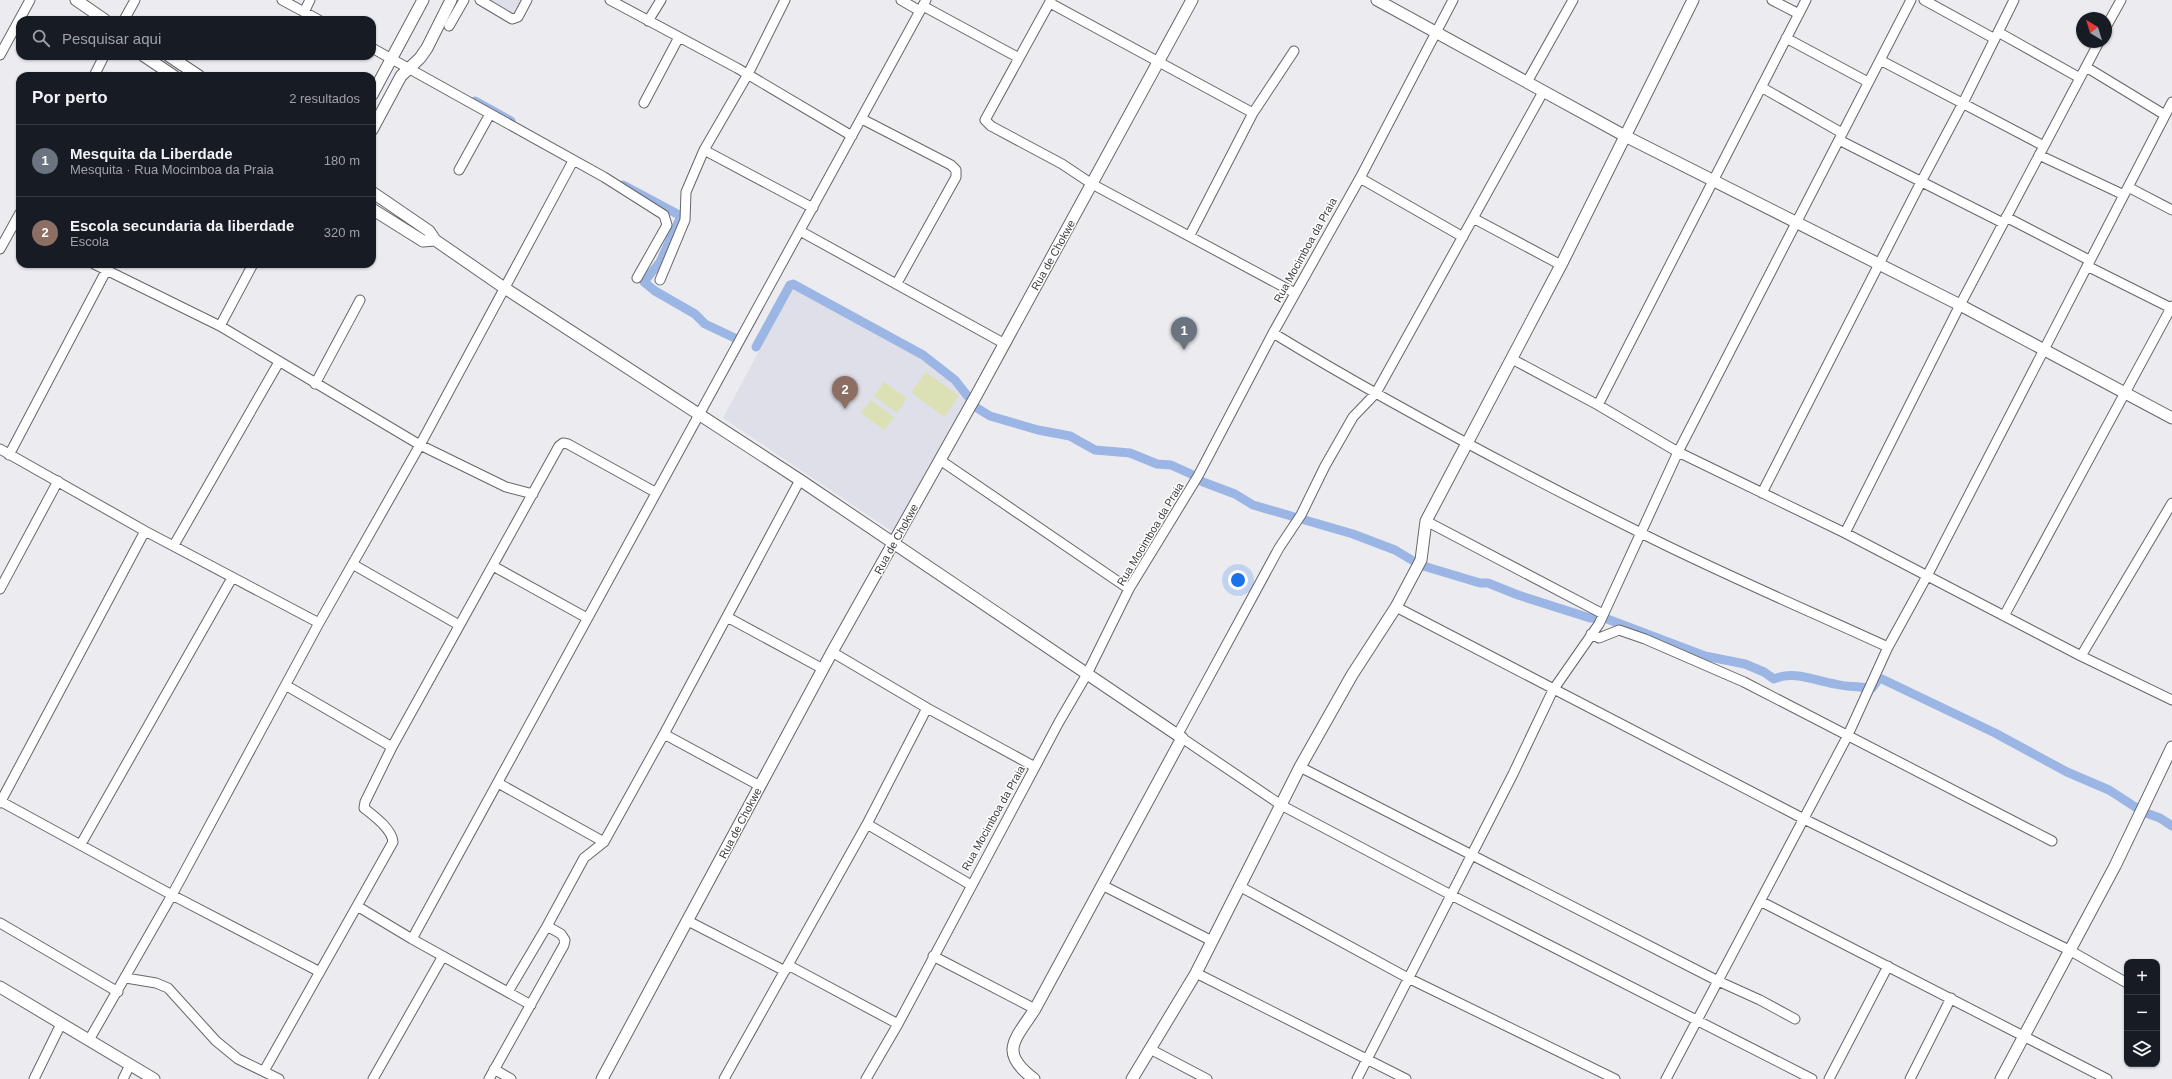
<!DOCTYPE html>
<html lang="pt">
<head>
<meta charset="utf-8">
<style>
  body { margin:0; font-family:Arial,sans-serif; background:#242831; color:#f1f3f6 }
  .controls { position:absolute; right:12px; bottom:12px; display:grid; overflow:hidden; border-radius:8px; box-shadow:0 1px 3px #0004 }
  .controls button { width:36px; height:36px; display:grid; place-items:center; padding:0; border:0; border-bottom:1px solid #363941; background:#171b24; color:#f1f3f6; font:20px sans-serif }
  .compass { position:absolute; left:2076px; top:12px; width:36px; height:36px; border-radius:50%; background:#171b24; box-shadow:0 1px 3px #0004; rotate:322deg }
  .you { position:absolute; left:1238px; top:580px; width:14px; height:14px; margin:-10px; border:3px solid #fff; border-radius:50%; background:#1a73e8; box-shadow:0 0 0 6px #1a73e833 }
  .badge { display:grid; place-items:center; width:26px; height:26px; border-radius:50%; background:#d93025; color:#fff; font-size:13px; font-weight:700 }
  .pin { position:absolute; translate:-50% -33px; filter:drop-shadow(0 1px 2px #0008) }
  .pin::after { content:''; position:absolute; top:21px; width:14px; height:12px; background:inherit; clip-path:polygon(0 0,100% 0,50% 100%) }
  .list { margin:0; padding:0; list-style:none }
  h2 { display:flex; justify-content:space-between; align-items:center; height:52px; margin:0; padding:0 16px; font-size:17px }
  h2 small { font-size:13px; font-weight:400; color:#9ea1a6 }
  .list li { display:grid; grid-template-columns:26px 1fr auto; gap:12px; align-items:center; box-sizing:border-box; height:72px; padding:0 16px; border-top:1px solid #363941 }
  .list b { display:block; font-size:15px; white-space:nowrap }
  .list p { margin:0; font-size:13px; white-space:nowrap; color:#9ea1a6 }
  .list em { font-size:13px; font-style:normal; color:#9ea1a6 }
  .icon { flex:none; width:22px; height:22px; fill:none; stroke:currentColor; stroke-width:2; stroke-linecap:round; stroke-linejoin:round }
  .map { position:relative; flex:none; width:2172px; height:1079px; overflow:hidden }
  .search { position:absolute; background:#171b24; box-shadow:0 1px 3px #0004; left:16px; top:16px; width:360px; height:44px; display:flex; align-items:center; gap:10px; box-sizing:border-box; padding:0 14px; border-radius:12px; color:#9ea1a6; font-size:15px }
  .panel { position:absolute; background:#171b24; box-shadow:0 1px 3px #0004; left:16px; top:72px; width:360px; height:196px; border-radius:12px }
  .map>svg:first-child { display:block }
  .built { fill:#dedfe9 }
  .green { fill:#dce1b5 }
  .lines { fill:none; stroke-linecap:round; stroke-linejoin:round }
  .canal { stroke:#9bb6e4; stroke-width:9 }
  .minor-casing { stroke:#65666a; stroke-width:11 }
  .tertiary-casing { stroke:#65666a; stroke-width:13 }
  .minor { stroke:#fff; stroke-width:9 }
  .tertiary { stroke:#fff; stroke-width:11 }
  .labels { text-anchor:middle; stroke-width:3; stroke-linejoin:round; paint-order:stroke }
  .street-label { font-size:11px; fill:#3b3b3d; stroke:#fff }
</style>
</head>
<body>
<div class="map">
<svg width="2172" height="1079" viewBox="0 0 2172 1079">
  <rect width="100%" height="100%" fill="#ececf0"/>
  <path class="built" d="M486,0h38l-9,16z
    M794,286l115,63 42,30 16,20 -74,133 -170,-114z"/>
  <path class="green" d="M926,372l33,24 -15,21 -33,-25z
    M884,382l23,16 -10,15 -23,-17z
    M871,400l23,17 -10,13 -23,-17z"/>
  <g class="lines">
    <path class="canal" d="M475,101l36,20
      M623,185l58,31 -21,46 -16,20 11,9 40,23 10,10 34,16
      M756,347l34,-62 3,-1 130,71 32,25 22,28 13,8 48,14 32,6 25,14 35,3 27,11 14,1 20,9 12,8 32,12 18,11 100,29 42,16 25,15 60,18h8l30,12 72,23 12,-1 103,39 40,8 19,8 10,7c19,-9 42,2 61,5 11,3 21,2 32,4
      M1872,688l6,-8 4,-1 113,54 72,39 42,18 34,22 17,6 12,8"/>
    <defs>
      <path id="minor" d="M282,0l37,20
        M480,0l32,19 6,-2 9,-17
        M610,0l127,68 115,68
        M901,0l19,11
        M1051,0l-66,120 6,6 71,38 30,20 203,109
        M1772,0l27,14
        M1924,0l71,39
        M1050,3l203,110
        M923,6l96,52
        M304,12l6,-12
        M124,20l11,-20
        M648,21l13,-21
        M449,26l15,-26
        M2106,27l15,-27
        M1998,32l82,46
        M1786,38l82,44
        M372,48l232,129 60,38 3,10 -30,53
        M0,55l30,-55
        M1880,60l164,86
        M2086,67l79,48
        M94,76l10,-20
        M1527,82l46,-82
        M1761,87l81,46
        M644,103l35,-66
        M862,119l89,46 5,5v7l-59,106
        M1839,140l164,83
        M704,150l109,58
        M2039,155l85,40
        M459,170l31,-56
        M1360,178l103,59
        M2128,187l44,23
        M2006,217l83,43
        M1473,218l88,47
        M800,231l205,113
        M1190,235l63,-122 41,-62
        M0,249l20,-36
        M94,264l126,62 200,119 86,42 27,7
        M2087,266l84,42
        M660,280l25,-60 1,-28 18,-42 44,-76 37,-74
        M220,326l33,-62
        M1273,333c118,72 242,137 366,199 81,41 166,77 249,115
        M1512,359l86,46 80,47 167,81 236,123 91,44
        M315,384l45,-84
        M1598,405l208,-405
        M0,449l145,82 174,92
        M9,455l97,-184
        M940,460l189,129
        M1762,493l159,-311 42,-79 51,-103
        M1426,521l177,93
        M1845,533l115,-228 139,-263
        M174,545l105,-183
        M354,565l105,60
        M493,566l94,52
        M0,589l58,-108
        M1396,607l406,211 267,132 58,33
        M2004,616l168,-310
        M727,617l96,52
        M1591,634l8,4 20,-8 26,9 99,43 308,159
        M832,652l95,56 108,59
        M2081,656l91,-153
        M287,686l105,61
        M664,734l96,52
        M1178,734l101,-186 22,-33 24,-49 28,-49 23,-24 167,-301
        M1182,738l99,67 170,90 361,184
        M1300,767l418,214 42,19 35,19
        M498,783l106,59
        M0,801l172,94 148,77
        M0,803l145,-272
        M867,824l104,61
        M81,844l151,-266
        M1102,885l110,56
        M1239,886l169,92 207,101
        M1760,901l347,178
        M357,906l55,33 119,66
        M688,921l97,50
        M0,923l118,69
        M412,939l514,-939
        M933,956l102,53
        M788,965l110,59
        M1196,973l210,106
        M126,978l30,5 12,5 48,53 22,18 41,20
        M508,992l39,-66 37,-68 20,-16 60,-108 136,-254
        M89,1040l83,-145 147,-272 101,-178 153,-284
        M1150,1049l57,30
        M494,1069l17,10
        M264,1071l129,-229c-1,-13 -19,-26 -29,-34l1,-6 27,-55 167,-301 4,-3 5,1 87,48
        M34,1079l27,-55
        M123,1079l7,-14
        M373,1079l70,-123
        M489,1079l75,-134 1,-5 -4,-6 -14,-8
        M724,1079l143,-255 60,-116
        M866,1079l32,-55 161,-302 28,-48 42,-85 69,-113 75,-143 87,-155 93,-178
        M1357,1079l156,-305 40,-84 46,-66 79,-172 233,-452
        M1666,1079l181,-342 41,-90 39,-71 245,-474
        M1829,1079l59,-113
        M1910,1079l41,-81"/>
      <path id="tertiary" d="M76,0l29,20
        M1377,0l248,136 335,169 212,113
        M144,56l30,20
        M169,56l30,20
        M372,95l51,-95
        M372,130l29,-54 19,-18 7,-10 24,-48
        M372,192l57,39 6,9 68,47 297,193 382,258 -147,271c-20,31 -37,43 -1,70
        M372,209l51,32 12,-1
        M0,987l154,92
        M602,1079l230,-427 145,-258 215,-394
        M1132,1079l64,-106 104,-206 52,-92 44,-68 25,-47 5,-39 135,-256 132,-265
        M2001,1079l114,-213 57,-119"/>
    </defs>
    <use href="#minor" class="minor-casing"/>
    <use href="#tertiary" class="tertiary-casing"/>
    <use href="#minor" class="minor"/>
    <use href="#tertiary" class="tertiary"/>
  </g>
  <g class="labels">
    <g class="street-label">
      <text transform="translate(1305 250) rotate(-61)" y="4">Rua Mocimboa da Praia</text>
      <text transform="translate(1053 255) rotate(-61)" y="4">Rua de Chokwe</text>
      <text transform="translate(1150 534) rotate(-59)" y="4">Rua Mocimboa da Praia</text>
      <text transform="translate(896 539) rotate(-61)" y="4">Rua de Chokwe</text>
      <text transform="translate(993 818) rotate(-61)" y="4">Rua Mocimboa da Praia</text>
      <text transform="translate(740 823) rotate(-62)" y="4">Rua de Chokwe</text>
    </g>
  </g>
</svg>
<div class="controls">
<button>+</button>
<button>−</button>
<button><svg class="icon" aria-label="layers" viewBox="0 0 24 24"><path d="M12 4l9 5-9 5-9-5zM3 14l9 5 9-5"/></svg></button>
</div>
<svg class="compass" viewBox="-18 -18 36 36"><path d="M0-13l5 13h-10z" fill="#e53935"/><path d="M0 13l5-13h-10z" fill="#9ea1a6"/></svg>
<div class="you"></div>
<div class="pin badge" style="left:1184px;top:350px;background:#6b7280">1</div>
<div class="pin badge" style="left:845px;top:409px;background:#8d6e63">2</div>
<div class="search"><svg class="icon" aria-label="search" viewBox="0 0 24 24"><circle cx="10" cy="10" r="6"/><path d="M15 15l6 6"/></svg>Pesquisar aqui</div>
<section class="panel">
<h2>Por perto<small>2 resultados</small></h2>
<ul class="list">
<li><span class="badge" style="background:#6b7280">1</span><div><b>Mesquita da Liberdade</b><p>Mesquita · Rua Mocimboa da Praia</p></div><em>180 m</em></li>
<li><span class="badge" style="background:#8d6e63">2</span><div><b>Escola secundaria da liberdade</b><p>Escola</p></div><em>320 m</em></li>
</ul>
</section>
</div>
</body>
</html>
